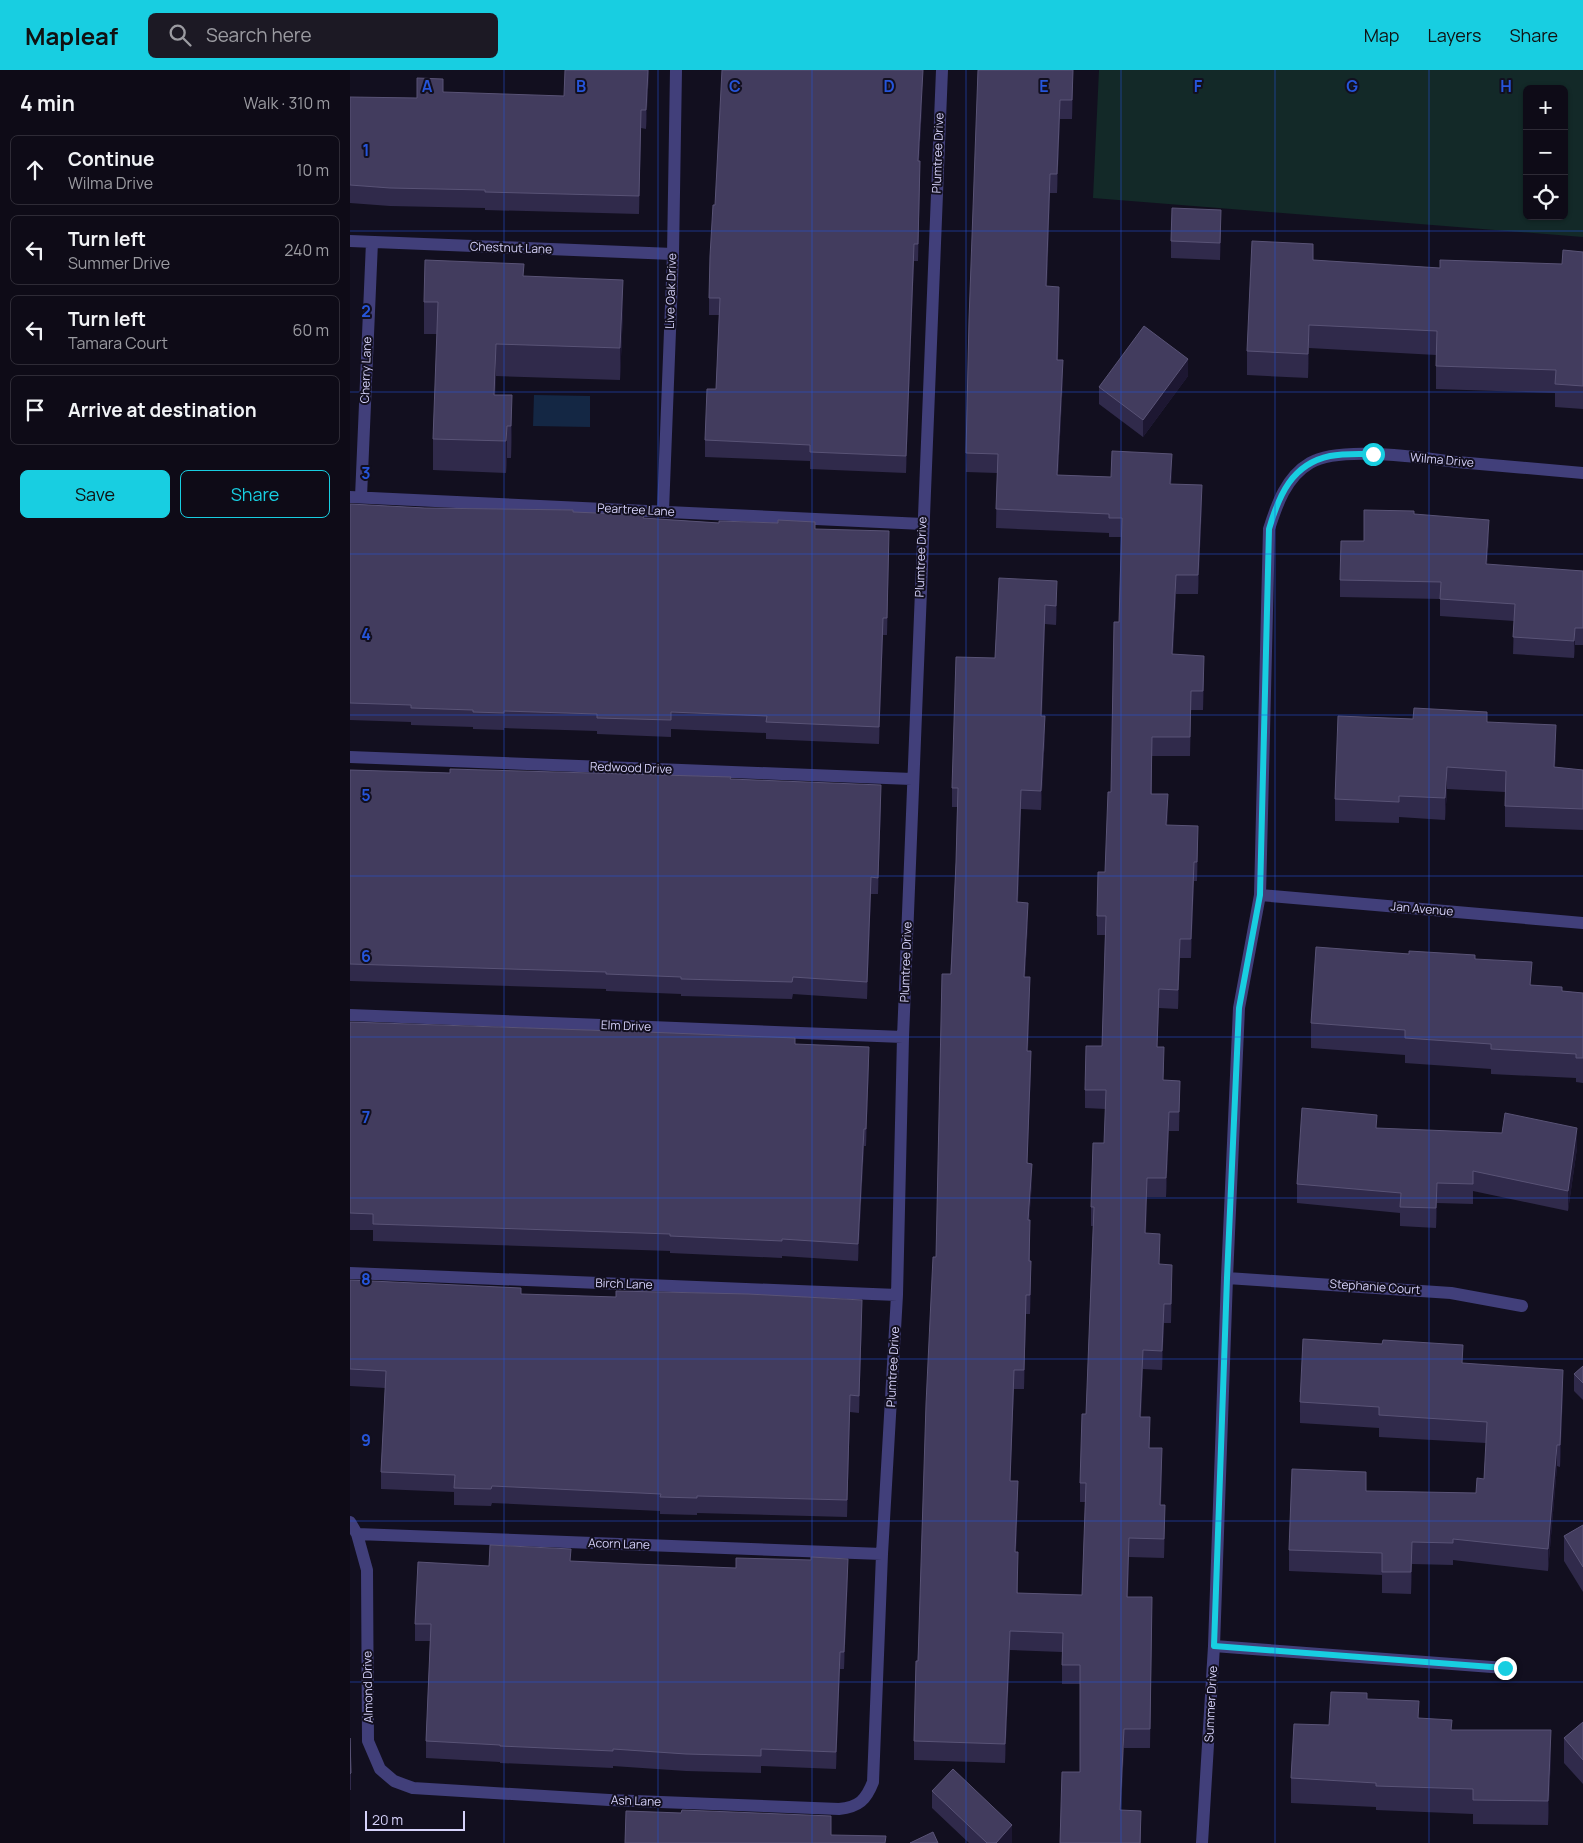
<!DOCTYPE html>
<html lang="en">
<head>
<meta charset="utf-8">
<style>
  body { margin:0; font-family:Manrope,sans-serif; background:#1c1924; color:#f1f3f6 }
  .controls { position:absolute; right:15px; top:15px; display:grid; overflow:hidden; border-radius:8px; box-shadow:0 1px 4px #0004 }
  .controls button { width:45px; height:45px; display:grid; place-items:center; padding:0; border:0; border-bottom:1px solid #2e2b36; background:#0e0b17; color:#f1f3f6; font:25px sans-serif }
  .scale { position:absolute; left:15px; bottom:12px; width:100px; box-sizing:border-box; padding-left:5px; border:2px solid #d6d2fa; border-top:0; font-size:14px; line-height:18px; white-space:nowrap; color:#d6d2fa; -webkit-text-stroke:4px #120f1f; paint-order:stroke }
  .stop { position:absolute; width:15px; height:15px; margin:-11px; border:4px solid #18cee1; border-radius:50%; background:#fff }
  .stop.end { background:#18cee1; border-color:#fff; box-shadow:0 1px 5px #0008 }
  .list { margin:0; padding:0; list-style:none }
  h2 { display:flex; justify-content:space-between; align-items:center; height:65px; margin:0; padding:0 20px; font-size:21px }
  h2 small { font-size:16px; font-weight:400; color:#9b9ba1 }
  .list li { display:grid; grid-template-columns:32px 1fr auto; gap:15px; align-items:center; box-sizing:border-box; height:70px; margin:0 10px 10px; padding:0 10px; border:1px solid #2e2b36; border-radius:8px }
  .list b { display:block; font-size:19px; white-space:nowrap }
  .list p { margin:0; font-size:16px; white-space:nowrap; color:#9b9ba1 }
  .list em { font-size:16px; font-style:normal; color:#9b9ba1 }
  .actions { display:flex; gap:10px; padding:15px 20px }
  .actions a { flex:1; padding:11px 0; border:1px solid #18cee1; border-radius:8px; text-align:center; font-size:18px; color:#18cee1 }
  .actions .main { background:#18cee1; color:#111 }
  .icon { flex:none; width:28px; height:28px; fill:none; stroke:currentColor; stroke-width:2; stroke-linecap:round; stroke-linejoin:round }
  .map { position:relative; flex:none; width:1233px; height:1773px; overflow:hidden }
  header { display:flex; align-items:center; gap:30px; box-sizing:border-box; height:70px; padding:0 25px; background:#18cee1; color:#111 }
  header strong { font-size:24px }
  nav { display:flex; gap:28px; margin-inline-start:auto; font-size:18px }
  .search { width:350px; height:45px; background:#1c1924; display:flex; align-items:center; gap:12px; box-sizing:border-box; padding:0 18px; border-radius:8px; color:#9b9ba1; font-size:19px }
  main { display:flex }
  aside { flex:1; background:#0e0b17 }
  .map>svg:first-child { display:block }
  .green { fill:#132928; fill-rule:evenodd }
  .water { fill:#142744 }
  .lines { fill:none; stroke-linecap:round; stroke-linejoin:round }
  .minor { stroke:#413f7a; stroke-width:12 }
  .wall { fill:#302a4b }
  .shaded-wall { fill:#1d1732 }
  .building { fill:#423c5e; stroke:#595376 }
  .route { stroke:#18cee1; stroke-width:6 }
  .grid { fill:none; stroke:#2655da; stroke-width:1; stroke-opacity:0.55 }
  .labels { text-anchor:middle; stroke-width:4; stroke-linejoin:round; paint-order:stroke }
  .street-label { font-size:12px; fill:#d6d2fa; stroke:#120f1f }
  .grid-label { font-size:16px; text-anchor:middle; font-weight:bold; fill:#2655da; stroke:#120f1f; stroke-width:4; stroke-linejoin:round; paint-order:stroke }
</style>
</head>
<body>
<header>
<strong>Mapleaf</strong>
<div class="search"><svg class="icon" aria-label="search" viewBox="0 0 24 24"><circle cx="10" cy="10" r="6"/><path d="M15 15l6 6"/></svg>Search here</div>
<nav><a>Map</a><a>Layers</a><a>Share</a></nav>
</header>
<main>
<aside>
<h2>4 min<small>Walk · 310 m</small></h2>
<ul class="list">
<li><svg class="icon" aria-label="ahead" viewBox="0 0 24 24"><path d="M12 20V5M6 11l6-6 6 6"/></svg><div><b>Continue</b><p>Wilma Drive</p></div><em>10 m</em></li>
<li><svg class="icon" aria-label="left" viewBox="0 0 24 24"><path d="M17 20v-9H6M10 6l-5 5 5 5"/></svg><div><b>Turn left</b><p>Summer Drive</p></div><em>240 m</em></li>
<li><svg class="icon" aria-label="left" viewBox="0 0 24 24"><path d="M17 20v-9H6M10 6l-5 5 5 5"/></svg><div><b>Turn left</b><p>Tamara Court</p></div><em>60 m</em></li>
<li><svg class="icon" aria-label="arrive" viewBox="0 0 24 24"><path d="M6 21V4h12l-3 4 3 4H6"/></svg><div><b>Arrive at destination</b></div></li>
</ul>
<div class="actions"><a class="main">Save</a><a>Share</a></div>
</aside>
<div class="map">
<svg width="1233" height="1773" viewBox="0 0 1233 1773">
  <rect width="100%" height="100%" fill="#120f1f"/>
  <path class="green" d="M749,0h484v167l-490,-39zM1177,19h37v127h-37z"/>
  <path class="water" d="M184,325l56,1v31l-57,-1z"/>
  <g class="lines">
    <path class="minor" d="M0,171l323,13
      M0,427l573,27
      M11,427l11,-255
      M313,441l10,-257 3,-184
      M0,687l562,22
      M910,825l323,28
      M0,945l553,22
      M0,1203l547,22
      M877,1208l224,15 71,13
      M0,1452l7,12 10,36 1,171 12,28 14,12 19,7 196,12 230,9c20,-2 27,-9 34,-27l9,-228 15,-259 6,-258 39,-967
      M7,1464l525,20
      M864,1576l291,22
      M852,1773l12,-197 13,-368 12,-270 21,-113 9,-366c8,-25 17,-52 41,-66 30,-18 112,-5 147,-1 42,4 84,7 126,11"/>
  </g>
  <path class="wall" d="M299,0l-3,59 -5,-1 -2,86 -154,-4v-2l-95,-2 -40,-3v-106l67,1 147,-2z
    M628,0l95,13 -1,36h-12l-3,74h-7l-3,94 12,19 -1,54 5,19 -5,96 53,2 61,-4 -1,11 31,20 -4,90h-22l-3,60 31,21 -1,35h-12l-1,46h-38v38l16,19 -1,12 31,20 -1,36h-3l-3,77h-11l-2,51 -19,-1 -2,39 7,19 -1,14 17,1 -1,50h-10l-3,66h-19l-1,36 14,32 12,19 -1,39h-7l-2,47 -19,-1 -2,48 9,19 -1,12 13,19 -1,38 4,19 -1,34 -35,-1 -1,40 24,19 -2,132h-26l-3,62 20,20v13h-81l20,-71v-88h-18v-32l-52,-2 -5,113 -91,-3v-19l22,-484 20,-395 1,-55h-5v-19l43,-130 4,-80 58,22 -1,25 -11,-1 -3,92 3,19 -4,75 -20,-1 -3,94 10,19 -3,55 5,19 -2,55 3,19 -4,93 5,20 -3,37 1,19v22l1,19 -1,34h-4l-2,75h-10l-4,92 8,19 -2,52 2,41 64,2 3,-93h-5v-19l6,-69 7,-188h-2v-19l13,-64 2,-34 -21,-1v-18l17,-44 3,-111h-8v-19l8,-44 6,-80 8,-170 2,-85h-12v-4l-113,-5 1,-55 -31,-1z
    M572,36l-3,55 1,17 -2,83h-4l-8,212 -96,-4v-8l-105,-4v-17l11,-51 3,-74h-10v-17l6,-93z
    M871,157l-1,33 -49,-2v-17z
    M1233,182v157l-28,-2v-14l-119,-4v-34l-127,-7 -1,30 -61,-3v-24l66,-91 127,8 122,-4z
    M174,206l99,36 -3,68 -124,-4 -1,19 17,32 -1,31h-4l-1,15 -73,-3v-31l4,-105h-13v-32z
    M838,306l-45,61 -44,-33v-17z
    M0,434l75,4 148,4 71,6 171,11 74,19 -2,87h-4l-4,109 -113,-5v-6l-95,-4v8l-74,-3v-3l-93,-3v2l-31,-1v-2l-62,-2v-3l-61,-2z
    M1064,444l75,23 -2,28 96,6v74h-8l-1,13 -61,-4 1,-33 -74,-5v-17l-100,-2v-17l24,-39z
    M1137,652l69,24 -1,21 28,3v60l-78,-3v-35l-58,-3 -2,31 -46,-3v6l-64,-2v-22z
    M0,700l100,3 280,6 151,23 -3,92h-7l-4,105 -74,-5 -1,5 -111,-3v-2l-75,-3v-2l-256,-8z
    M1125,889l57,26 30,6 21,2v90l-7,-1v-4l-85,-4v-5l-86,-6v-8l-94,-7v-25z
    M0,952l445,22 74,20 -3,82h-2l-6,115 -76,-5v2l-112,-5v-2l-297,-10v-11h-23z
    M1027,1058l200,20 -9,63 -95,-20v13l-36,-1 -1,25 -36,-2v-13l-103,-10v-19z
    M0,1210l171,14 341,23 -3,96 -9,-1 -3,105 -150,-4v2l-37,-1v-3l-168,-8 -1,3 -37,-1v-13l-73,-3v-17l4,-84 -35,-2z
    M1113,1293l100,28 -3,76 -3,-1 -9,105 -95,-11v5l-41,-1 -1,30 -29,-1v-18l-93,-4v-21l187,-57 8,-14 2,-36 -107,-6v-9l-79,-5v-21z
    M1233,1296v34l-9,-9v-17z
    M1233,1455v67l-19,-31v-25z
    M221,1491l277,15 -4,93h-4l-4,100 -75,-3v7l-75,-2 -73,-5v2l-113,-5v-1l-74,-4v-17l4,-100h-15v-17l74,-58z
    M1017,1629l85,31 99,25 -3,70 -75,-1v-10l-97,-4v-3l-85,-4v-25l38,-53z
    M1233,1652v62l-19,-21v-25z
    M0,1668l1,35v17h-1z
    M582,1721l80,51v1h-43l-37,-35z"/>
  <path class="shaded-wall" d="M298,0h1l-3,59v-19z
    M573,0l-1,36 -4,72v-17z
    M723,0v13l-1,36v-19z
    M710,30v19l-3,74v-19z
    M291,40v18l-2,86v-18z
    M570,91v17l-2,83v-17z
    M700,104v19l-4,112v-19z
    M871,140v17l-1,33v-17z
    M564,174v17l-8,212v-17z
    M273,210v32l-3,68v-32z
    M709,217v19l-2,73v-19z
    M959,255v23l-1,30v-24z
    M146,274v32l-2,51v-32z
    M838,289v17l-45,61v-17z
    M713,290v19l-6,115v-19z
    M162,325v32l-1,31v-32z
    M157,356v32l-1,15v-32z
    M822,384v19l-2,30v-19z
    M852,415v19l-4,90v-19z
    M1139,450v17l-3,44v-17z
    M539,461v17l-2,87v-17z
    M826,505v19l-4,79v-19z
    M707,511v19l-1,25v-19z
    M695,535v19l-4,111v-19z
    M533,548v17l-4,109v-17z
    M1225,558v17l-1,13v-17z
    M854,586v19l-1,35v-19z
    M695,646v19l-4,75v-19z
    M1206,655v21l-2,42v-21z
    M1097,697v22l-2,31v-22z
    M531,715v17l-3,92v-16z
    M671,720v19l-4,112v-19z
    M818,724v19l-2,31v-19z
    M848,756v19l-1,36v-19z
    M844,792v19l-3,77v-19z
    M521,807v17l-4,105v-17z
    M678,833v19l-4,74v-19z
    M830,869v19l-2,51v-19z
    M680,907v19l-3,74v-19z
    M809,919v19l-2,58v-19z
    M519,977v17l-3,82v-17z
    M681,981v19l-4,112v-19z
    M819,1042v19l-3,66v-19z
    M1227,1058v20l-9,63v-20z
    M514,1059v17l-6,115v-17z
    M682,1094v19l-4,56v-19z
    M797,1108v19l-2,55v-19z
    M1087,1113v20l-1,25v-20z
    M681,1191v19l-1,34v-19z
    M822,1195v19l-1,39v-19z
    M676,1225v19l-2,75v-19z
    M512,1230v17l-3,96v-17z
    M814,1234v19l-2,47v-19z
    M793,1280v19l-3,67v-19z
    M664,1300v19l-4,111v-19z
    M1213,1300v21l-3,76v-22z
    M500,1325v17l-3,105v-17z
    M800,1347v19l-1,31v-19z
    M1207,1375v21l-9,105v-22z
    M812,1378v19l-2,57v-19z
    M668,1411v19l-3,71v-19z
    M815,1435v19l-1,34v-19z
    M779,1468v19l-2,59v-19z
    M1062,1472v22l-1,30v-22z
    M498,1489v17l-4,93v-17z
    M660,1561v19l-5,113v-19z
    M490,1582v17l-4,100v-17z
    M774,1659v19l-4,81v-19z
    M1201,1660v25l-3,70v-24z
    M662,1755v18h-16z"/>
  <path class="building" d="M215,0h83l-2,40h-5l-2,86 -154,-4v-2l-95,-2 -40,-3v-88l67,1v-20l26,1v13l121,4z
    M372,0h201l-5,91h2l-2,83h-4l-8,212 -96,-4v-7l-105,-5 2,-51h9l4,-91h-11l1,-42 3,-51h2z
    M628,0h95l-1,30h-12l-3,74h-7l-4,112 13,1 -2,73h6l-6,115 54,2 1,-26 60,3 -2,30 32,1 -4,90h-22l-4,79 32,2 -1,35h-12l-1,46h-38l-1,57h17l-2,31 32,1 -1,36h-3l-3,77h-11l-2,51 -19,-1 -2,58h7l-1,33 17,1 -1,31h-10l-3,66h-19l-2,55 15,1 -1,30 13,1 -1,39h-7l-2,47 -19,-1 -3,67h10l-1,31h13l-2,57h5l-1,34 -35,-1 -2,59h25l-2,132h-26l-4,81 21,1 -1,32h-80l2,-71h18v-107h-18l1,-32 -53,-2 -5,113 -91,-3 2,-80h2l8,-257 7,-147h3l6,-283h9l5,-112 2,-74h-6l4,-131 39,1 4,-80 58,3 -1,25 -11,-1 -4,111h4l-4,75 -20,-1 -4,112 11,1 -4,74h6l-3,74h4l-4,112 5,1 -4,56h2l-1,41h2l-1,34h-4l-2,75h-10l-4,111h8l-3,71h3l-1,41 65,2 4,-112h-6l2,-69h4l8,-207h-3l2,-64h11l2,-53h-21l1,-44h16l4,-130h-9l1,-44h7l3,-80h3l3,-170h5l3,-104h-13v-4l-113,-5 2,-55 -32,-1 3,-133z
    M822,138l49,2 -1,33 -49,-2z
    M902,171l61,3v16l127,8v-8l122,4 1,-14 20,2v134l-28,-2 1,-14 -120,-4 1,-35 -128,-6 -1,29 -61,-3z
    M75,190l99,4 -1,12 100,4 -3,68 -124,-4 -2,51h18l-1,31h-4l-1,15 -73,-2 5,-137h-14z
    M794,256l44,33 -45,61 -44,-33z
    M0,434l75,4 148,2v2l71,3 -1,3 76,5v-2l59,2v-3l37,2v7l74,2 -2,87h-4l-4,109 -113,-5 1,-6 -96,-4v8l-74,-2v-4l-93,-3v2l-31,-1v-2l-62,-2v-3l-61,-2z
    M1014,440l50,1v3l75,6 -3,44 97,7v57h-8l-1,13 -61,-4 2,-33 -75,-5 1,-17 -101,-2 1,-39h23z
    M1064,638l73,4v10l69,3 -2,42 29,3v39l-78,-3 1,-35 -59,-4 -2,31 -46,-2v6l-64,-3 3,-83 75,3z
    M100,699l281,8 -1,2 151,6 -3,93 -7,-1 -4,105 -74,-5 -1,5 -111,-3v-2l-75,-3v-2l-256,-8v-194l100,3z
    M966,877l93,7v-3l66,4v4l57,3 -2,23 32,2v4l21,2v65h-7v-4l-85,-5v-5l-86,-6v-8l-94,-7z
    M0,952l296,10 149,6v6l74,3 -3,82h-2l-6,115 -76,-5v2l-112,-5v-2l-297,-10v-10l-23,-1z
    M952,1038l75,7 -1,13 126,5 3,-20 72,15 -9,63 -95,-20v13l-36,-1 -1,25 -36,-1 1,-14 -104,-9z
    M0,1210l171,8v6l95,3v-6l132,3 114,6 -3,96 -9,-1 -3,105 -150,-4v2l-37,-1 1,-3 -169,-8 -1,3 -37,-1 1,-13 -74,-3 5,-101 -36,-2z
    M953,1269l79,5 1,-4 80,5 -1,18 101,7 -3,75h-3l-9,104 -95,-10v4l-41,-1 -1,30h-29v-19l-93,-3 3,-81 74,3v19l110,2 1,-15 7,1 3,-57 -108,-7v-8l-79,-5z
    M1233,1296v17l-9,-9z
    M1233,1455v42l-19,-31z
    M140,1475l81,4 -1,12 65,3 101,4v-10l75,2v-3l37,2 -4,93h-4l-4,100 -75,-3v7l-75,-2 -73,-5v2l-113,-5v-1l-74,-4 5,-117h-16l3,-62 71,4z
    M981,1622l36,1v6l52,2 -1,17 34,2 -1,10h100l-3,71 -75,-1v-11l-97,-3v-3l-85,-5 3,-54 35,1z
    M1233,1652v38l-19,-22z
    M0,1668l1,35 -1,1z
    M603,1699l59,56 -16,18h-9l-55,-52z
    M332,1740l149,6v19l55,1 -1,7h-260l1,-32 55,2z
    M583,1762l5,11h-28z"/>
  <g class="lines">
    <path class="route" d="M1023,384c-13,0 -29,-1 -43,2 -38,8 -51,39 -61,73l-9,366 -21,113 -12,270 -13,368 291,22"/>
  </g>
  <path class="grid" d="M154,0v1773M308,0v1773M462,0v1773M616,0v1773M771,0v1773M925,0v1773M1079,0v1773M0,161h1233M0,322h1233M0,484h1233M0,645h1233M0,806h1233M0,967h1233M0,1128h1233M0,1289h1233M0,1451h1233M0,1612h1233"/>
  <g class="labels">
    <g class="street-label">
      <text transform="translate(588 83) rotate(-88)" y="4">Plumtree Drive</text>
      <text transform="translate(161 178) rotate(2)" y="4">Chestnut Lane</text>
      <text transform="translate(321 221) rotate(-88)" y="4">Live Oak Drive</text>
      <text transform="translate(16 300) rotate(-88)" y="4">Cherry Lane</text>
      <text transform="translate(1092 390) rotate(5)" y="4">Wilma Drive</text>
      <text transform="translate(286 440) rotate(3)" y="4">Peartree Lane</text>
      <text transform="translate(571 487) rotate(-88)" y="4">Plumtree Drive</text>
      <text transform="translate(281 698) rotate(2)" y="4">Redwood Drive</text>
      <text transform="translate(1072 839) rotate(5)" y="4">Jan Avenue</text>
      <text transform="translate(556 892) rotate(-88)" y="4">Plumtree Drive</text>
      <text transform="translate(276 956) rotate(2)" y="4">Elm Drive</text>
      <text transform="translate(274 1214) rotate(2)" y="4">Birch Lane</text>
      <text transform="translate(1025 1217) rotate(4)" y="4">Stephanie Court</text>
      <text transform="translate(543 1297) rotate(-87)" y="4">Plumtree Drive</text>
      <text transform="translate(269 1474) rotate(2)" y="4">Acorn Lane</text>
      <text transform="translate(18 1617) rotate(-91)" y="4">Almond Drive</text>
      <text transform="translate(861 1634) rotate(-87)" y="4">Summer Drive</text>
      <text transform="translate(286 1731) rotate(2)" y="4">Ash Lane</text>
    </g>
  </g>
  <g class="grid-label">
    <text x="77" y="22">A</text>
    <text x="231" y="22">B</text>
    <text x="385" y="22">C</text>
    <text x="539" y="22">D</text>
    <text x="694" y="22">E</text>
    <text x="848" y="22">F</text>
    <text x="1002" y="22">G</text>
    <text x="1156" y="22">H</text>
    <text x="16" y="86">1</text>
    <text x="16" y="247">2</text>
    <text x="16" y="409">3</text>
    <text x="16" y="570">4</text>
    <text x="16" y="731">5</text>
    <text x="16" y="892">6</text>
    <text x="16" y="1053">7</text>
    <text x="16" y="1215">8</text>
    <text x="16" y="1376">9</text>
  </g>
</svg>
<div class="controls">
<button>+</button>
<button>−</button>
<button><svg class="icon" aria-label="locate" viewBox="0 0 24 24"><circle cx="12" cy="12" r="6"/><path d="M12 2v4M12 18v4M2 12h4M18 12h4"/></svg></button>
</div>
<div class="scale">20 m</div>
<div class="stop" style="left:1023px;top:384px"></div>
<div class="stop end" style="left:1155px;top:1598px"></div>
</div>
</main>
</body>
</html>
